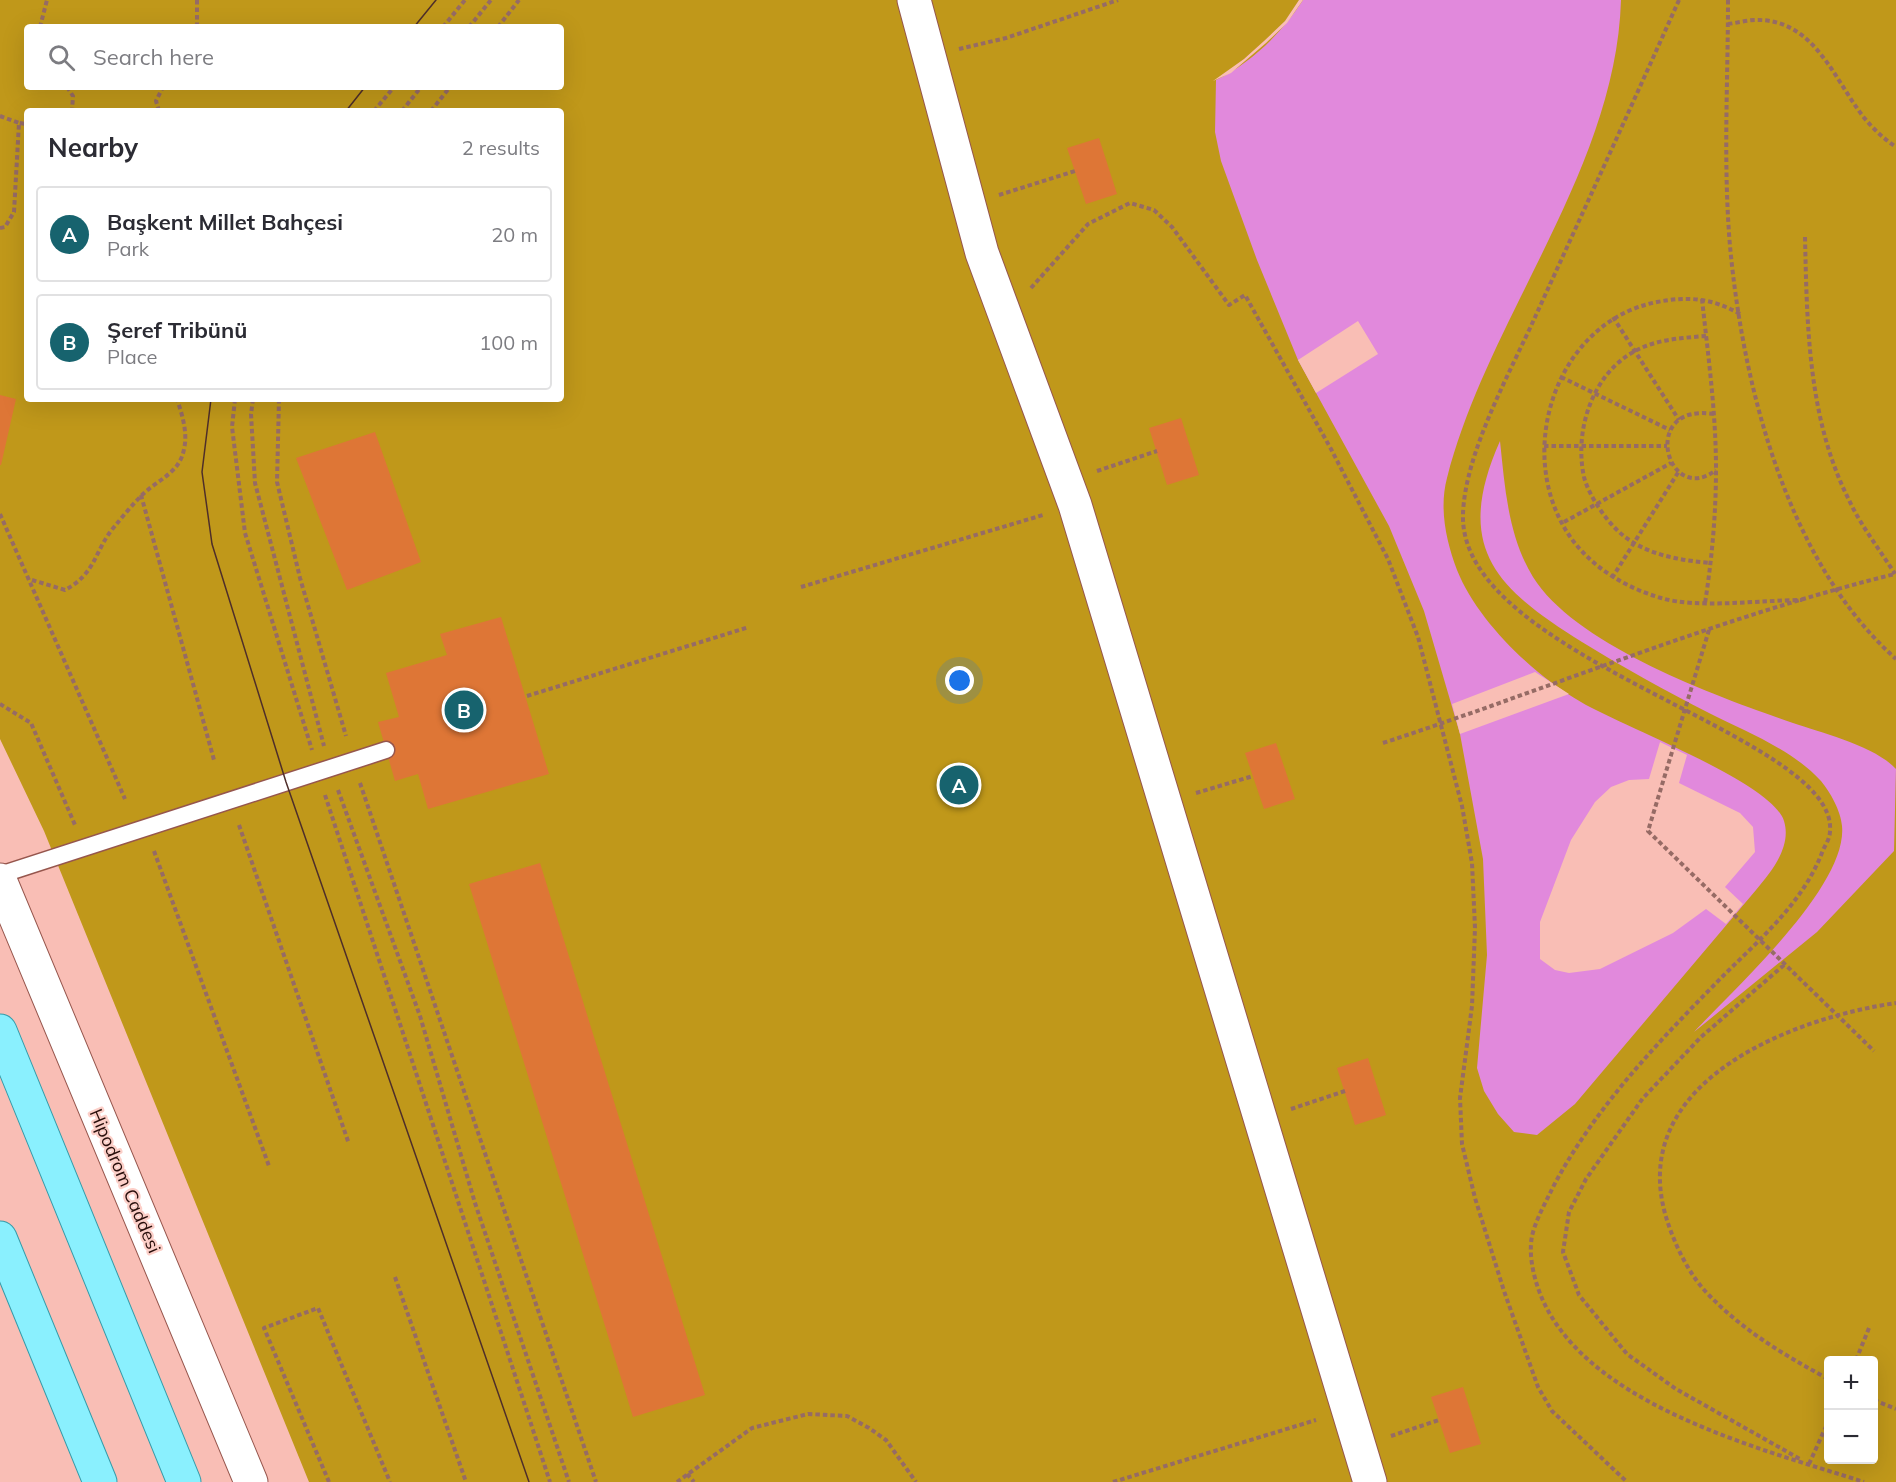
<!DOCTYPE html>
<html lang="en">
<head>
<meta charset="utf-8">
<style>
  body { margin:0; font-family:Mulish,sans-serif; background:#f7f7f7; color:#2b2b33 }
  .controls { position:absolute; right:18px; bottom:18px; display:grid; overflow:hidden; border-radius:6px; box-shadow:0 6px 24px #0002 }
  .controls button { width:54px; height:54px; display:grid; place-items:center; padding:0; border:0; border-bottom:2px solid #e1e1e2; background:#fff; color:#2b2b33; font:30px sans-serif }
  .you { position:absolute; left:960px; top:681px; width:21px; height:21px; margin:-15px; border:4px solid #fff; border-radius:50%; background:#1a73e8; box-shadow:0 0 0 9px #1a73e833 }
  .badge { display:grid; place-items:center; width:39px; height:39px; border-radius:50%; background:#17636e; color:#fff; font-size:20px; font-weight:700 }
  .pin { position:absolute; translate:-50% -50%; border:3px solid #fff; box-shadow:0 2px 6px #0006 }
  .list { margin:0; padding:0; list-style:none }
  h2 { display:flex; justify-content:space-between; align-items:center; height:78px; margin:0; padding:0 24px; font-size:26px }
  h2 small { font-size:20px; font-weight:400; color:#7c7c81 }
  .list li { display:grid; grid-template-columns:39px 1fr auto; gap:18px; align-items:center; box-sizing:border-box; height:96px; margin:0 12px 12px; padding:0 12px; border:2px solid #e1e1e2; border-radius:6px }
  .list b { display:block; font-size:22px; white-space:nowrap }
  .list p { margin:0; font-size:20px; white-space:nowrap; color:#7c7c81 }
  .list em { font-size:20px; font-style:normal; color:#7c7c81 }
  .icon { flex:none; width:33px; height:33px; fill:none; stroke:currentColor; stroke-width:2; stroke-linecap:round; stroke-linejoin:round }
  .map { position:relative; flex:none; width:1896px; height:1482px; overflow:hidden }
  .search { position:absolute; background:#fff; box-shadow:0 6px 24px #0002; left:24px; top:24px; width:540px; height:66px; display:flex; align-items:center; gap:15px; box-sizing:border-box; padding:0 21px; border-radius:6px; color:#7c7c81; font-size:22px }
  .panel { position:absolute; background:#fff; box-shadow:0 6px 24px #0002; left:24px; top:108px; width:540px; height:294px; border-radius:6px }
  .map>svg:first-child { display:block }
  .green { fill:#c0981a; fill-rule:evenodd }
  .water { fill:#e189dc }
  .pier { fill:#f9beb5 }
  .building { fill:#de7636 }
  .lines { fill:none; stroke-linecap:round; stroke-linejoin:round }
  .lane-casing { stroke:#96564d; stroke-width:19 }
  .street-casing { stroke:#96564d; stroke-width:35 }
  .secondary-casing { stroke:#96564d; stroke-width:35 }
  .primary-casing { stroke:#359ba9; stroke-width:35 }
  .path { stroke:#966b65; stroke-width:4; stroke-dasharray:4.5 3; stroke-linecap:butt }
  .lane { stroke:#fff; stroke-width:16 }
  .street { stroke:#fff; stroke-width:33 }
  .secondary { stroke:#fff; stroke-width:33 }
  .primary { stroke:#8af0fe; stroke-width:33 }
  .tram { stroke:#4e2e2a; stroke-width:1.5 }
  .labels { text-anchor:middle; stroke-width:4.5; stroke-linejoin:round; paint-order:stroke }
  .street-label { font-size:18px; fill:#290f0c; stroke:#fccfc8 }
</style>
</head>
<body>
<div class="map">
<svg width="1896" height="1482" viewBox="0 0 1896 1482">
  <rect width="100%" height="100%" fill="#f9beb5"/>
  <path class="green" d="M0,0h1896v1482h-1587l-265,-651 -44,-92zM27,27h534v60h-534zM27,111h534v288h-534zM1828,1360h46v100h-46z"/>
  <path class="water" d="M1303,0h318c-5,170 -133,317 -174,478 -8,30 -1,63 10,92 21,52 76,104 124,132 40,24 191,80 203,119 8,26 -13,51 -28,69l-181,214 -38,31 -23,-3 -16,-18 -14,-23 -7,-23 10,-113 -4,-96 -23,-125 -36,-123 -35,-85 -91,-166 -41,-100 -36,-99 -6,-29 1,-52c35,-17 66,-47 87,-80z
    M1500,441c5,47 8,95 33,136 43,69 185,120 260,146 29,10 82,23 103,46l-2,82 -77,81 -123,100c40,-43 154,-146 148,-206 -1,-15 -12,-34 -21,-45 -29,-32 -75,-49 -112,-68 -43,-22 -85,-45 -127,-71 -87,-54 -129,-95 -82,-201z"/>
  <path class="pier" d="M1299,0h4l-16,23 -21,20 -35,30 -18,8 31,-22 20,-18 21,-20z
    M1358,321l20,33 -62,39 -18,-33z
    M1535,672l34,22 -109,40 -8,-30z
    M1660,742l27,13 -8,28 61,30 13,14 2,25 -30,35 18,17 -17,20 -20,-15 -33,24 -73,36 -31,4 -14,-3 -15,-11v-37l31,-82 24,-38 16,-15 18,-7 20,-1z"/>
  <path class="building" d="M1099,138l18,56 -31,10 -19,-56z
    M0,395l16,4 -15,66h-1z
    M1181,418l18,57 -32,10 -18,-57z
    M375,432l46,130 -74,28 -51,-132z
    M501,617l48,157 -121,35 -10,-35 -23,7 -17,-59 21,-5 -13,-44 61,-18 -7,-21z
    M1276,743l19,56 -31,10 -19,-56z
    M540,863l165,532 -72,22 -164,-533z
    M1368,1058l18,57 -31,10 -18,-57z
    M1463,1387l18,57 -31,9 -19,-56z"/>
  <g class="lines">
    <defs>
      <path id="lane" d="M0,875l386,-125"/>
      <path id="street" d="M914,0l68,253 93,252 295,977"/>
      <path id="secondary" d="M0,880l251,602"/>
      <path id="primary" d="M0,1031l184,451
        M0,1238l100,244"/>
    </defs>
    <use href="#lane" class="lane-casing"/>
    <use href="#street" class="street-casing"/>
    <use href="#secondary" class="secondary-casing"/>
    <use href="#primary" class="primary-casing"/>
    <path class="path" d="M1679,0c-47,105 -95,210 -143,315 -25,56 -71,137 -73,199 -5,145 375,220 367,317 0,7 -4,13 -7,19 -19,52 -62,88 -100,126 -63,64 -129,132 -171,213 -7,15 -16,30 -20,47 -3,16 0,33 5,49 38,118 222,163 327,197
      M1728,0c0,81 -5,164 2,246 13,140 57,316 166,413
      M1728,24c9,-1 19,-4 28,-4 54,-1 75,51 101,88 10,15 24,29 39,39
      M40,27l7,-27
      M197,27v-27
      M443,27l22,-27
      M469,27l22,-27
      M498,27l21,-27
      M959,49l47,-11 112,-38
      M67,87l6,9 -1,15
      M159,111l-3,-10 7,-14
      M374,111l20,-24
      M402,111l19,-24
      M431,111l19,-24
      M0,116l19,7
      M999,195l76,-24
      M0,228l5,-1 9,-15 5,-89 8,1
      M1805,237c2,89 3,182 44,263 12,26 31,50 46,74
      M1031,288l57,-64 42,-21 24,7 18,17 57,78 16,-10 86,154 57,110 30,78 44,169 10,57 3,65 -3,78 -12,92 2,46 13,54 29,93 34,96 14,24 75,71
      M1702,299c6,56 14,113 14,170 0,44 -4,90 -11,134
      M1740,314c-28,-16 -52,-18 -83,-12 -104,20 -146,158 -83,240 22,28 53,46 87,56 37,11 100,2 141,2
      M1613,317l66,103
      M1706,336c-24,2 -49,3 -71,15 -43,23 -61,80 -51,126 4,16 19,39 31,51 25,26 62,32 96,35
      M1561,377l109,53
      M235,399l-3,28 13,106 67,217
      M253,399l-2,15 4,69 69,263
      M279,399l-2,83 23,96 46,158
      M1714,414c-76,-12 -47,94 2,56
      M1544,446h123
      M1097,471l60,-20
      M141,495l73,265
      M0,514l125,285
      M1564,522l107,-59
      M1612,578l67,-107
      M32,580l33,10c32,-17 29,-40 50,-64 8,-10 18,-22 27,-31 15,-15 38,-22 42,-46 4,-16 -2,-35 -7,-50
      M801,587l242,-72
      M1709,630l-61,201 226,220
      M527,696l222,-69
      M0,704l31,19 44,102
      M1383,743c171,-56 337,-126 512,-169
      M360,783l236,699
      M338,790l82,226 55,187 94,279
      M1196,793l57,-17
      M325,795l225,687
      M239,825l110,319
      M154,851l115,315
      M1784,965l-83,72 -58,61 -57,81 -17,33 -6,40 16,43 48,59 49,35 124,70
      M1291,1109l54,-18
      M395,1277l71,205
      M1856,1360l13,-32
      M1828,1379c-45,-25 -85,-48 -121,-86 -19,-20 -33,-50 -41,-76 -40,-135 126,-199 230,-214
      M1874,1400l22,9
      M1391,1436l48,-16
      M1809,1464l19,-42
      M687,1474l7,8
      M329,1482l-65,-154 54,-20 72,174
      M677,1482l75,-54 56,-14 39,2 22,12 17,12 30,42
      M1113,1482l203,-62"/>
    <use href="#lane" class="lane"/>
    <use href="#street" class="street"/>
    <use href="#secondary" class="secondary"/>
    <use href="#primary" class="primary"/>
    <path class="tram" d="M414,27l22,-27
      M346,111l19,-24
      M211,399l-9,73 10,72 74,238 243,700"/>
  </g>
  <g class="labels">
    <g class="street-label">
      <text transform="translate(125 1181) rotate(67)" y="6">Hipodrom Caddesi</text>
    </g>
  </g>
</svg>
<div class="controls">
<button>+</button>
<button>−</button>
</div>
<div class="you"></div>
<div class="pin badge" style="left:959px;top:785px">A</div>
<div class="pin badge" style="left:464px;top:710px">B</div>
<div class="search"><svg class="icon" aria-label="search" viewBox="0 0 24 24"><circle cx="10" cy="10" r="6"/><path d="M15 15l6 6"/></svg>Search here</div>
<section class="panel">
<h2>Nearby<small>2 results</small></h2>
<ul class="list">
<li><span class="badge">A</span><div><b>Başkent Millet Bahçesi</b><p>Park</p></div><em>20 m</em></li>
<li><span class="badge">B</span><div><b>Şeref Tribünü</b><p>Place</p></div><em>100 m</em></li>
</ul>
</section>
</div>
</body>
</html>
